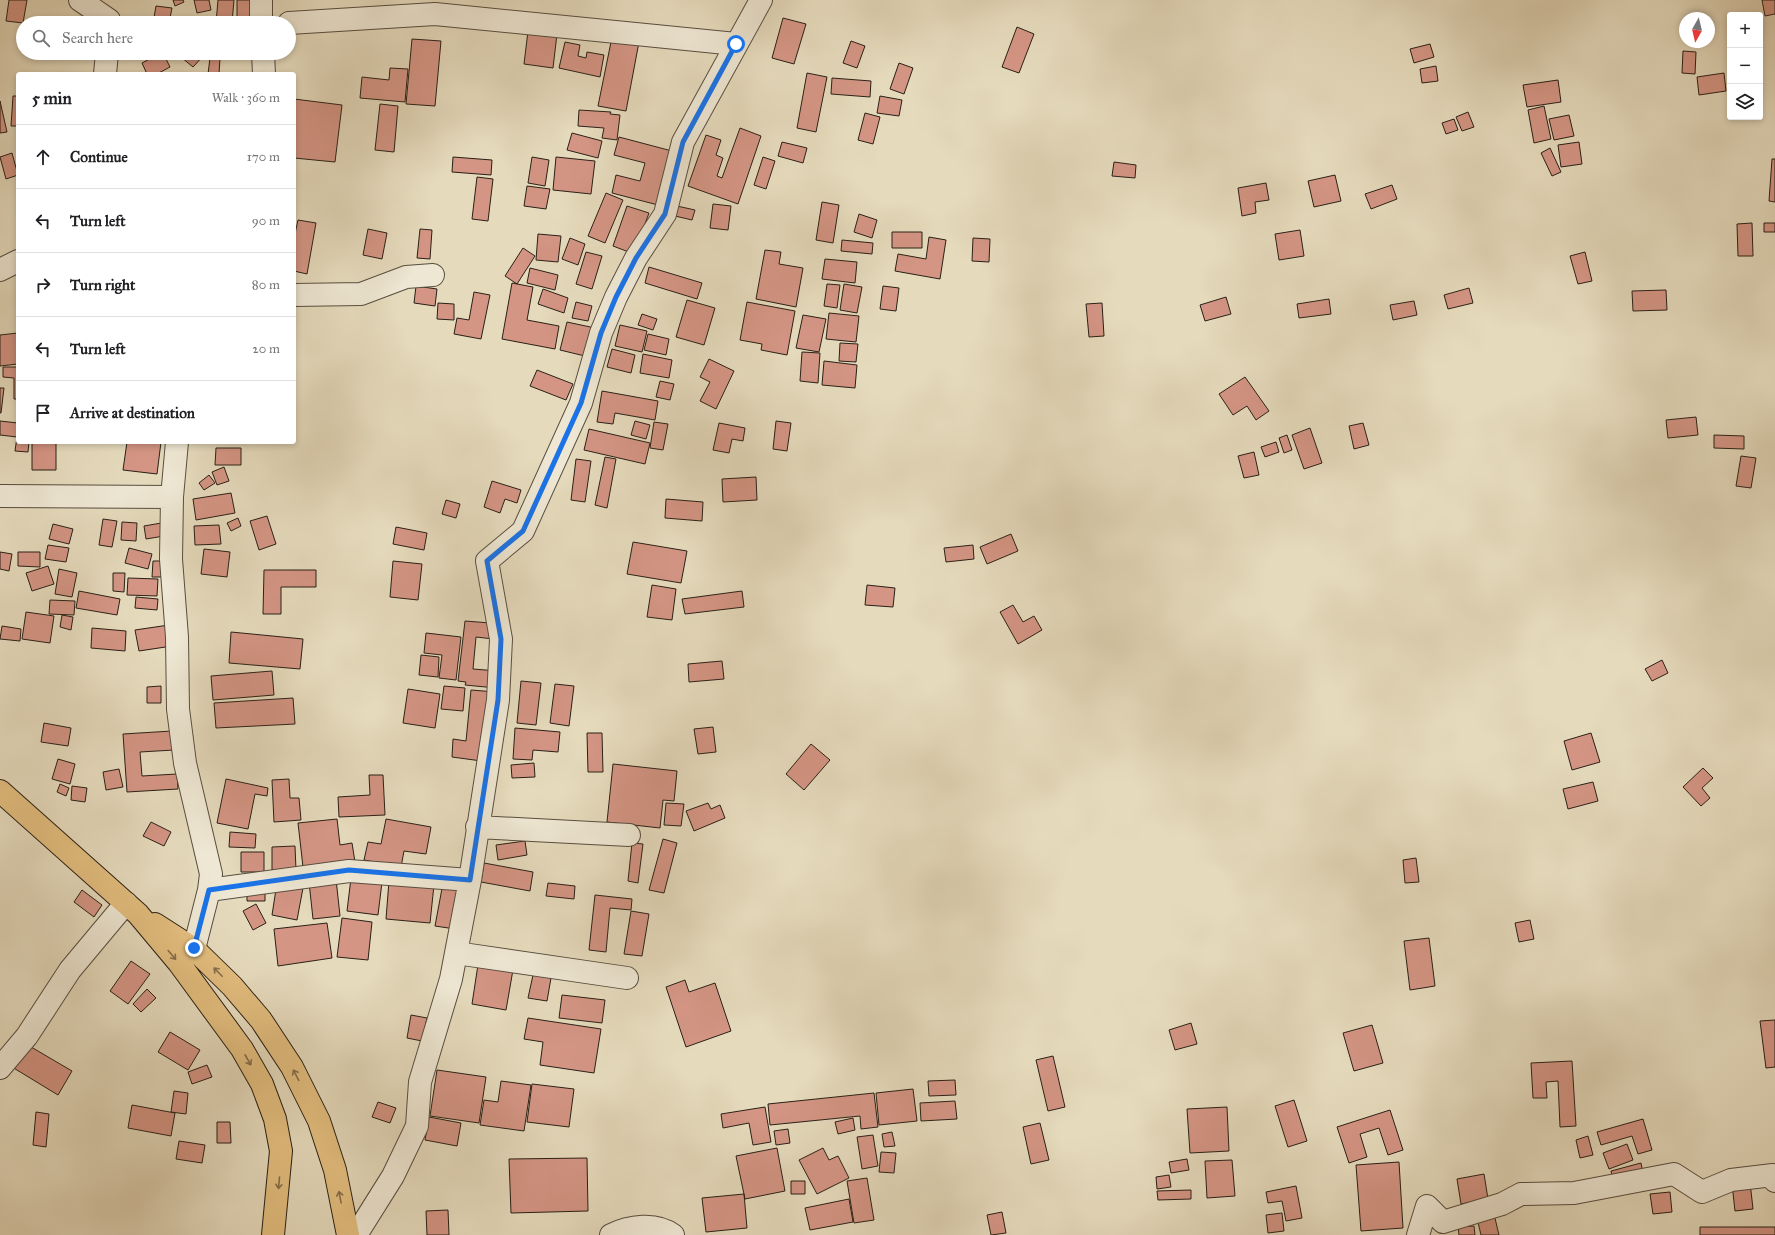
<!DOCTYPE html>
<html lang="en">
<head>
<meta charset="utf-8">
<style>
  body { margin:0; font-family:"IM FELL Great Primer",serif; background:#f6f6f6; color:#202124 }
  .controls { position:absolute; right:12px; top:12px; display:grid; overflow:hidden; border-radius:4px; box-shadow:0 2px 6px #0003 }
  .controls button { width:36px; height:36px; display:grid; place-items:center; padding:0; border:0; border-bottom:1px solid #e0e0e0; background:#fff; color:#202124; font:20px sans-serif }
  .compass { position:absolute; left:1679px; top:12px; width:36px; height:36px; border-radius:50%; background:#fff; box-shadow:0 2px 6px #0003; rotate:188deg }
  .stop { position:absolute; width:12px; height:12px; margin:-9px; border:3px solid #1a73e8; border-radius:50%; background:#fff }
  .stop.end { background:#1a73e8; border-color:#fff; box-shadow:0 1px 4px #0008 }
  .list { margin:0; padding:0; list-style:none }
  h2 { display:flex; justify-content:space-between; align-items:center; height:52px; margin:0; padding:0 16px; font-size:17px }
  h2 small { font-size:13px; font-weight:400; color:#757577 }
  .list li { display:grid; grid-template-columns:26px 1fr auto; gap:12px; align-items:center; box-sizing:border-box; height:64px; padding:0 16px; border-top:1px solid #e0e0e0 }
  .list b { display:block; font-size:15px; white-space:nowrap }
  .list em { font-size:13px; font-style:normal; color:#757577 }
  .icon { flex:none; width:22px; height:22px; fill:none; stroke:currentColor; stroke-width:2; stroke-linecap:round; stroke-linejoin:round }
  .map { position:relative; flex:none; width:1775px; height:1235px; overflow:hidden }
  .search { position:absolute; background:#fff; box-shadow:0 2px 6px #0003; left:16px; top:16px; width:280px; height:44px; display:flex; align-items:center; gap:10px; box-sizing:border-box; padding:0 14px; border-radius:22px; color:#757577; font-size:15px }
  .panel { position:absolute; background:#fff; box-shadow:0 2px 6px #0003; left:16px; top:72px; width:280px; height:372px; border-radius:4px }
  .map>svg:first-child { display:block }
  .building { fill:#d49584; stroke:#292016 }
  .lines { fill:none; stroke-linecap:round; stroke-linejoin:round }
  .minor-casing { stroke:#584e40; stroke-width:24 }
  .highway-casing { stroke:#292016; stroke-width:24 }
  .minor { stroke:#eee7d3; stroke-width:22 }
  .highway { stroke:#e2bd7e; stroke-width:22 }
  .oneway { stroke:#866e4a }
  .route { stroke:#1a73e8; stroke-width:5 }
</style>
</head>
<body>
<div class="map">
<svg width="1775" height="1235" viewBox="0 0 1775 1235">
  <rect width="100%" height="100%" fill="#e5dabc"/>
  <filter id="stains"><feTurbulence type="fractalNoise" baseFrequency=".005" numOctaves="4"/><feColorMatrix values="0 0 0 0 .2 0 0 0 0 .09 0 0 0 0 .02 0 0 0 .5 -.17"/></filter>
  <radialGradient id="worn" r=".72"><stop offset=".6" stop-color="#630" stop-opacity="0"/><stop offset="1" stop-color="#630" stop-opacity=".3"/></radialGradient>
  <path class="building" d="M9,0h18l-4,23 -17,-2z
    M173,0h10l1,2 -9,4z
    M194,0h15l2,10 -14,3z
    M218,0h16l-2,23h-16z
    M237,0h17l-1,23h-16z
    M1762,0h13v14l-10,2z
    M156,6l16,2 -3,15h-16z
    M783,18l23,6 -12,40 -22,-6z
    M1017,27l17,7 -15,39 -17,-6z
    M528,31l29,3 -4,34 -29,-4z
    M612,37l27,5 -13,69 -28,-5z
    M412,39l29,2 -6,65 -29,-2z
    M851,41l14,5 -8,22 -14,-5z
    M565,42l15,3 -2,11 8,2 1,-6 17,3 -4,22 -41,-9z
    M1430,44l4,13 -20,6 -4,-14z
    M1683,51l13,1 -1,22 -13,-1z
    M161,53h2l7,14 -13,7h-10l-5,-11z
    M176,53h30l-13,14z
    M210,58h10l-1,16h-11z
    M899,63l14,5 -9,26 -14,-5z
    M1436,66l2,15 -16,2 -2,-14z
    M390,68l18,1 -3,33 -45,-4 2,-21 27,3z
    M807,73l20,4 -11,55 -19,-4z
    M1724,73l2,18 -27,4 -2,-18z
    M832,78l39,3 -1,16 -39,-3z
    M1558,80l3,22 -34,5 -4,-22z
    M13,96h5v30h-7z
    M880,96l22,4 -3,16 -22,-3z
    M294,99l48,6 -7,57 -41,-4z
    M0,101l7,31 -7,1z
    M380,104l18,2 -4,46 -19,-2z
    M1544,106l7,33 -17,4 -6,-33z
    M579,110l32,2 -1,2 10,1 -3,25 -15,-2 2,-10 -26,-2z
    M1468,112l6,15 -12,4 -6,-14z
    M865,113l15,4 -7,27 -15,-4z
    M1569,115l5,21 -20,4 -5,-21z
    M1454,119l4,11 -12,4 -4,-11z
    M740,128l21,8 -23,68 -50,-18 18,-51 15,5 -5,15 7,3 -6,18 5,2z
    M572,133l30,8 -4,17 -31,-8z
    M619,137l53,14 -14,54 -46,-12 4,-18 24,6 5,-18 -31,-8z
    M782,142l25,6 -4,15 -25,-7z
    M1579,142l3,22 -21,3 -3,-22z
    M1550,148l11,24 -9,4 -11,-23z
    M12,153l6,22 -12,4 -6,-22z
    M453,157l39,3 -1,15 -39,-3z
    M532,157l17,3 -4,26 -17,-3z
    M556,157l39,4 -4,33 -38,-4z
    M763,157l12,4 -9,28 -12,-4z
    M1772,159h3v43l-6,-1z
    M1114,162l22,3 -1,13 -23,-2z
    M1335,175l6,26 -27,6 -6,-26z
    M477,177l16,2 -5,42 -16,-2z
    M1266,183l3,17 -14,2 1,11 -14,3 -4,-28z
    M1392,185l5,14 -26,10 -6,-15z
    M527,186l23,3 -4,20 -22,-3z
    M606,193l17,7 -18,43 -17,-7z
    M822,202l17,3 -6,38 -17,-3z
    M713,204l18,2 -3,24 -18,-2z
    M627,206l22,7 -15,41 -21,-8z
    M677,206l18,4 -3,10 -17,-4z
    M859,214l18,6 -5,18 -18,-6z
    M298,220l18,3 -9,51 -13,-3v-33z
    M1752,223l1,33h-15l-1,-32z
    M1764,223h11v9h-11z
    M368,229l19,4 -5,26 -19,-4z
    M420,229l12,1 -2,29 -13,-1z
    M1300,230l4,26 -25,4 -4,-26z
    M892,232h30v16h-30z
    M538,234l23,2 -3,26 -22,-2z
    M929,237l17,3 -6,39 -45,-8 3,-17 28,5z
    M570,238l15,6 -7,21 -16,-6z
    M973,238l17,1 -1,23 -17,-1z
    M842,240l31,3 -1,11 -31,-3z
    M523,248l12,8 -18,28 -12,-8z
    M765,250l16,2 -2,12 24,4 -7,39 -40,-8z
    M586,252l16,4 -10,33 -16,-5z
    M1585,252l7,29 -14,3 -8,-28z
    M825,259l32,3 -2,21 -33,-4z
    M649,267l53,16 -5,16 -52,-16z
    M530,268l28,7 -3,15 -28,-7z
    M512,283l21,4 -6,33 32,6 -4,23 -53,-10z
    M827,284l13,1 -3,23 -13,-2z
    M844,284l18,3 -5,26 -17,-3z
    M416,286l21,3 -2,17 -21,-3z
    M883,286l16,2 -3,23 -16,-2z
    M1469,288l4,15 -25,6 -4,-14z
    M543,289l25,9 -4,15 -26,-9z
    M1666,290l1,20 -34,1 -1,-20z
    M474,292l16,3 -9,44 -27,-5 3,-16 12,2z
    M1226,297l5,17 -26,7 -5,-16z
    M1329,299l2,15 -32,4 -2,-14z
    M687,300l28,8 -11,37 -28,-8z
    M1414,301l3,14 -24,5 -3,-15z
    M576,302l16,4 -4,15 -16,-3z
    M747,302l48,9 -8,44 -26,-5 1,-6 -22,-4z
    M438,303l16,1v16l-17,-1z
    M1102,303l2,33 -15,1 -3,-33z
    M829,313l30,3 -3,26 -30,-3z
    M642,314l15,5 -4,11 -15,-5z
    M803,315l23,4 -7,33 -23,-4z
    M567,322l28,6 -6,29 -29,-7z
    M620,325l27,6 -5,21 -27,-6z
    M18,333v31l-18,2v-31z
    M648,334l21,5 -3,16 -22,-5z
    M840,343l18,1 -2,18 -17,-1z
    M612,349l23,6 -4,18 -24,-6z
    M802,352l18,1 -2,30 -18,-2z
    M643,354l29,6 -3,18 -29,-5z
    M709,359l25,12 -18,38 -16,-8 10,-19 -10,-5z
    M824,361l33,4 -2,23 -33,-3z
    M3,367h15v32h-4v-21l-11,-1z
    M537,370l36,14 -7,16 -36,-14z
    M1245,377l24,34 -13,9 -9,-14 -14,9 -14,-21z
    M660,381l14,3 -4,16 -14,-3z
    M0,388h4l-3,25h-1z
    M602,391l56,10 -3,19 -40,-7 -2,11 -16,-2z
    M1696,417l2,18 -30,3 -2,-18z
    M0,421l18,2v19h11l-1,10 -13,-1 2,-14 -17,-2z
    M635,421l15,4 -4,14 -15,-4z
    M776,421l15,2 -4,28 -14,-2z
    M654,422l14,2 -5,26 -13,-2z
    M719,423l26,5 -2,13 -11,-2 -3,14 -16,-3z
    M1363,423l6,22 -15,4 -5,-23z
    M1310,428l12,35 -18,6 -12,-34z
    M589,429l61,14 -5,21 -61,-14z
    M1287,435l5,15 -8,3 -5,-15z
    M1714,435l30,1v13l-30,-1z
    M32,442h24v28h-24z
    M127,442h34l-4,32 -34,-4z
    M1276,442l3,10 -14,5 -4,-10z
    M216,448h25v17h-26z
    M1254,452l5,23 -15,3 -6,-22z
    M1741,456l15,2 -5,30 -15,-2z
    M605,457l11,2 -9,49 -12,-3z
    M576,459l15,2 -6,41 -14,-2z
    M224,467l5,14 -12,4 -5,-13z
    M209,475l6,8 -11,7 -5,-7z
    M756,477l1,23 -34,2 -1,-23z
    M492,481l29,9 -4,13 -12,-4 -5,14 -16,-6z
    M231,493l4,20 -39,7 -3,-21z
    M666,499l37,3 -1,19 -37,-3z
    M446,500l14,4 -4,14 -14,-4z
    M267,516l9,28 -17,6 -9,-29z
    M238,518l3,8 -10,5 -4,-8z
    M103,519l14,2 -5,26 -13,-2z
    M122,522l15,1 -1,18 -15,-1z
    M167,522l3,13 -24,4 -2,-13z
    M53,524l20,5 -4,15 -20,-5z
    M219,525l2,19 -26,1 -1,-19z
    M396,527l31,6 -3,17 -31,-6z
    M1011,534l7,17 -31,13 -7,-17z
    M633,542l54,9 -6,32 -54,-9z
    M48,545l21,3 -3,14 -21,-3z
    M973,545l1,14 -28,3 -2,-14z
    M129,548l23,6 -4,15 -23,-6z
    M204,549l26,3 -3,25 -26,-3z
    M0,552l12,2 -3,17 -9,-2z
    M18,552h22v15l-22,-1z
    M153,561h17l-1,16h-17z
    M393,561l29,3 -4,36 -28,-3z
    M48,566l6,18 -22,7 -6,-18z
    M59,569l18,4 -5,24 -17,-3z
    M264,570h52v17h-35v27h-18z
    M113,573h12l-1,19 -11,-1z
    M128,578l30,1 -1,17 -30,-1z
    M652,585l24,4 -4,31 -25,-3z
    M867,585l28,3 -2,19 -28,-2z
    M79,591l41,8 -3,16 -41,-7z
    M742,591l2,16 -59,7 -3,-15z
    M136,597l22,2 -1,11 -22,-2z
    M50,600l25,1 -1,14 -25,-1z
    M1013,605l10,17 11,-6 8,14 -24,14 -18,-32z
    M26,612l28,4 -4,27 -28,-4z
    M62,615l11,2 -2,13 -11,-3z
    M465,621l39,3 -2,16 -26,-3 -3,32 25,2 -2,17 -31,-3 1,-3 -8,-1z
    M169,625l3,21 -33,5 -4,-21z
    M2,626l19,3 -1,12 -20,-2z
    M92,628l34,3 -1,20 -34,-3z
    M231,632l72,7 -3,30 -71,-6z
    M426,633l35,4 -5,43 -17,-2 3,-23 -18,-2z
    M421,655l18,2 -1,20 -19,-2z
    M1662,660l6,13 -16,8 -7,-12z
    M722,661l2,18 -35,3 -1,-18z
    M272,671l2,24 -61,5 -2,-24z
    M521,681l20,2 -5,42 -19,-2z
    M555,684l19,2 -5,40 -19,-3z
    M161,686v17h-14v-16z
    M444,686l21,2 -2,23 -22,-2z
    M408,689l32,5 -5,34 -32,-5z
    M471,690l25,2 -7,70 -37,-5 1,-18 13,2z
    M293,698l2,26 -79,4 -2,-25z
    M44,723l27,5 -3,18 -27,-4z
    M713,727l3,25 -18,2 -4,-25z
    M515,728l45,4 -2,20 -25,-2 -1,10 -19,-1z
    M172,731l2,19 -34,2 2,24 35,-2 1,15 -51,3 -4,-58z
    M587,733h15l1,39h-15z
    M1591,733l9,29 -28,8 -8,-29z
    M811,744l19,16 -26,30 -18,-16z
    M58,759l17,5 -5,20 -18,-5z
    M534,763l1,14 -23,1 -1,-13z
    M613,764l64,7 -3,30 -11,-1 -3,28 -53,-6z
    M1703,768l10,10 -11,10 8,10 -9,8 -18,-19z
    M119,769l4,18 -17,3 -3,-18z
    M369,775h14l2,40 -46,2 -1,-20 32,-2z
    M226,779l42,9 -1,8 -12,-2 -7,35 -31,-6z
    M289,779l1,19h9l2,22 -27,2 -2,-42z
    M1593,782l5,19 -30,8 -5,-20z
    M60,784l9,4 -3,8 -9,-4z
    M72,786l15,2 -2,14 -14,-2z
    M666,803l18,1 -3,22 -17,-1z
    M708,803l3,6 9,-4 5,13 -31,13 -8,-20z
    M337,819l3,26 12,-2 3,19 -52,5 -5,-44z
    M386,819l45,8 -5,27 -22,-3 -3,16 -37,-7 4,-18 13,2z
    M151,822l20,10 -7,14 -21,-10z
    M230,832l26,2 -1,14 -26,-1z
    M663,839l14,4 -13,50 -15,-3z
    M525,841l2,14 -29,5 -2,-15z
    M632,843l11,1 -5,39 -10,-2z
    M295,846l1,24h-24v-23z
    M241,852h23v20h-23z
    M1416,858l3,24 -14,1 -2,-23z
    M484,863l49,9 -3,19 -49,-9z
    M351,878l31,4 -4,33 -31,-4z
    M336,879l4,37 -27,3 -4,-37z
    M389,881l45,4 -4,38 -44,-4z
    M277,883l26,5 -6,32 -25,-5z
    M443,883l19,4 -7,42 -20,-3z
    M548,883l27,3 -1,13 -28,-3z
    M247,885h18v16h-18z
    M82,890l20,15 -8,12 -20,-15z
    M595,895l37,4 -1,11 -21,-2 -4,44 -17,-2z
    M256,904l10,19 -13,7 -10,-19z
    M631,911l18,3 -7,42 -18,-2z
    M342,918l30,4 -4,38 -31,-3z
    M1530,920l4,19 -15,3 -4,-19z
    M327,923l5,35 -54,8 -4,-37z
    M1429,938l6,48 -25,4 -6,-49z
    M479,958l35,6 -8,46 -34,-6z
    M131,961l19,13 -22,30 -18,-13z
    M533,975l18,3 -4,23 -19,-3z
    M685,980l4,12 26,-9 16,48 -45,16 -20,-60z
    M147,989l9,9 -15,14 -8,-8z
    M562,995l43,5 -3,23 -43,-5z
    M411,1015l16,3 -5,23 -15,-3z
    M528,1018l73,11 -7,44 -54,-8 3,-23 -19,-3z
    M1775,1020v47l-9,1 -6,-47z
    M1191,1023l6,21 -22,6 -6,-20z
    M1372,1025l11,38 -29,8 -11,-38z
    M170,1032l30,18 -12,20 -30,-18z
    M26,1044l46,27 -14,24 -46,-28z
    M1053,1056l12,51 -17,4 -12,-51z
    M1572,1061l4,65 -16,1 -2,-46 -12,1 1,16h-14l-2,-35z
    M207,1065l5,12 -20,7 -4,-12z
    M437,1070l49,7 -7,46 -49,-7z
    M955,1080l1,15 -27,1 -1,-15z
    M501,1081l30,4 -7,46 -44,-6 4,-25 14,2z
    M532,1084l42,5 -5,38 -42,-5z
    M913,1089l4,32 -38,4 -3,-32z
    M174,1091l14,2 -2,21 -15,-2z
    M874,1093l4,34 -17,2 -1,-13 -90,9 -2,-21z
    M1294,1100l13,41 -19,6 -13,-41z
    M955,1101l2,18 -36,2 -1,-18z
    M378,1102l18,6 -6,15 -18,-6z
    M132,1105l43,8 -4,23 -43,-8z
    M765,1107l6,35 -18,3 -4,-22 -26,5 -2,-14z
    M1227,1107l2,44 -39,2 -3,-44z
    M1390,1110l13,40 -15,5 -9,-27 -19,6 7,23 -18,6 -12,-36z
    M36,1112l13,2 -3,33 -13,-2z
    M429,1117l32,6 -4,23 -32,-6z
    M853,1118l2,12 -17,4 -3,-12z
    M1643,1119l9,31 -14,4 -6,-18 -31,9 -4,-13z
    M217,1122h13l1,21h-14z
    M1040,1123l9,37 -18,4 -8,-37z
    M788,1129l2,14 -14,2 -2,-14z
    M892,1132l3,14 -11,1 -2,-13z
    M873,1135l5,31 -16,3 -5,-32z
    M1588,1136l5,19 -13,3 -4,-18z
    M179,1141l26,4 -3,18 -26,-4z
    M1627,1144l6,16 -24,9 -6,-16z
    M777,1148l8,43 -40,8 -9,-43z
    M823,1148l6,12 9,-4 11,22 -32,16 -18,-34z
    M881,1152l15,1 -2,20 -15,-1z
    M587,1158l1,53 -77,2 -2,-54z
    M1187,1159l2,11 -18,3 -2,-11z
    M1232,1160l3,36 -28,2 -2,-37z
    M1399,1162l4,66 -42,3 -5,-66z
    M1641,1163l2,10 -30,7 -2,-9z
    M1484,1174l4,25 -27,5 -4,-25z
    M1169,1175l2,12 -14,2 -1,-12z
    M867,1178l7,42 -20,3 -7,-42z
    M791,1181h14v13h-14z
    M1750,1182l3,27 -18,2 -3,-27z
    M1296,1186l6,32 -16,3 -4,-20 -14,2 -2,-11z
    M1191,1190v9l-33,1 -1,-9z
    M1670,1192l2,20 -19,2 -3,-20z
    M744,1194l3,34 -41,4 -4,-34z
    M849,1199l4,23 -43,8 -5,-22z
    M448,1210l1,25h-22l-1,-24z
    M1002,1212l4,21 -15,2 -4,-20z
    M1282,1213l2,18 -16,2 -2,-18z
    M1494,1214l5,21h-18l-4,-17z
    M1474,1226l1,9h-16l-1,-8z
    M1700,1227h75v8h-75z"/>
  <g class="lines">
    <defs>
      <path id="minor" d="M80,0l29,20v3
        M261,23v-23
        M289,23l146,-9 301,30
        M263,53l1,21
        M105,74l2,-21
        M0,270l18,-9
        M294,295l67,-1 45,-17 27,-2
        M177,442l-5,55 -1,62 6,78 1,72 7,54 26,111 -2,16 -15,59
        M0,496l172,1
        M477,827l152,8
        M209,890l140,-19 121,9
        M456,953l171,25
        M0,1068l27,-32 43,-66 56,-67
        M356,1235l37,-59 24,-50 3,-44 31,-103 19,-99 28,-180 3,-61 -14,-78 36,-30 58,-128 20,-70 15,-36 20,-39 29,-44 18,-72 78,-142
        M611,1235c18,-9 45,-13 62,0
        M1418,1235l9,-29 16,16 59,-18 19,-10 53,-1 100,-19 28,18 29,-12 42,-5 2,6"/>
      <path id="highway" d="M0,791l138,123 41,49 63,86 20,35 13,35 6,32 -8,84
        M155,924l39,25 38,37 29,34 31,47 27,54 16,49 13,65"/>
    </defs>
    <use href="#minor" class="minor-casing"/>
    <use href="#highway" class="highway-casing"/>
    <use href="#minor" class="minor"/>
    <use href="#highway" class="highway"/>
  </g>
  <defs><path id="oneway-shaft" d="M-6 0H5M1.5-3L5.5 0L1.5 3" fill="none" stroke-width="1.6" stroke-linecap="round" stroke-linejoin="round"/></defs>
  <g class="oneway">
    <use href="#oneway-shaft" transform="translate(172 955) rotate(50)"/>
    <use href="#oneway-shaft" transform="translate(218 972) rotate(-135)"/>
    <use href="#oneway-shaft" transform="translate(248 1060) rotate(61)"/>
    <use href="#oneway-shaft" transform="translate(296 1075) rotate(-117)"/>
    <use href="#oneway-shaft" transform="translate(279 1183) rotate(95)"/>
    <use href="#oneway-shaft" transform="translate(340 1197) rotate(-101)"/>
  </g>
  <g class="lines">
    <path class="route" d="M194,948l15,-58 140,-20 121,10 28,-180 3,-61 -14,-78 36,-30 58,-128 20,-70 15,-36 20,-39 29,-44 18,-72 53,-98"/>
  </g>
  <rect width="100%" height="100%" filter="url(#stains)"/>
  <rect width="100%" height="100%" fill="url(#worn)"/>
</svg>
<div class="controls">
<button>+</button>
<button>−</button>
<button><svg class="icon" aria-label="layers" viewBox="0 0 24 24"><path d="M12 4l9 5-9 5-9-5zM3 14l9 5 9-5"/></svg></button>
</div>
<svg class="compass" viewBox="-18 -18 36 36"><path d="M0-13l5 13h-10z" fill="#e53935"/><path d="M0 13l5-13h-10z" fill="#757577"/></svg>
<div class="stop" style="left:736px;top:44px"></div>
<div class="stop end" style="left:194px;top:948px"></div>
<div class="search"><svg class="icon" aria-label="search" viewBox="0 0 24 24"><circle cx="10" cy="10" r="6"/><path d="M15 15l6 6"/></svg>Search here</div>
<section class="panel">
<h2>5 min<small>Walk · 360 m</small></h2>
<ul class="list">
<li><svg class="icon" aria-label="ahead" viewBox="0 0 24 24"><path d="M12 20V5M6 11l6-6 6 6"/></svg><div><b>Continue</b></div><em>170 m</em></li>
<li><svg class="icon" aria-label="left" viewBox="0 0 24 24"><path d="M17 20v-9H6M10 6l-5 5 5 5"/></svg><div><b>Turn left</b></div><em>90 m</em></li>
<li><svg class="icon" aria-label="right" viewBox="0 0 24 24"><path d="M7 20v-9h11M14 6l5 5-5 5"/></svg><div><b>Turn right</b></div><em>80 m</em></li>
<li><svg class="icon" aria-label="left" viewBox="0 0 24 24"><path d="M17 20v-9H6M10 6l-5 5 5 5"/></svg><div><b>Turn left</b></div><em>20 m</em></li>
<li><svg class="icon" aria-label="arrive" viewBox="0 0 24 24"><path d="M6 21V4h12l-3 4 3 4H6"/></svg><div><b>Arrive at destination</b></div></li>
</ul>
</section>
</div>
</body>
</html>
